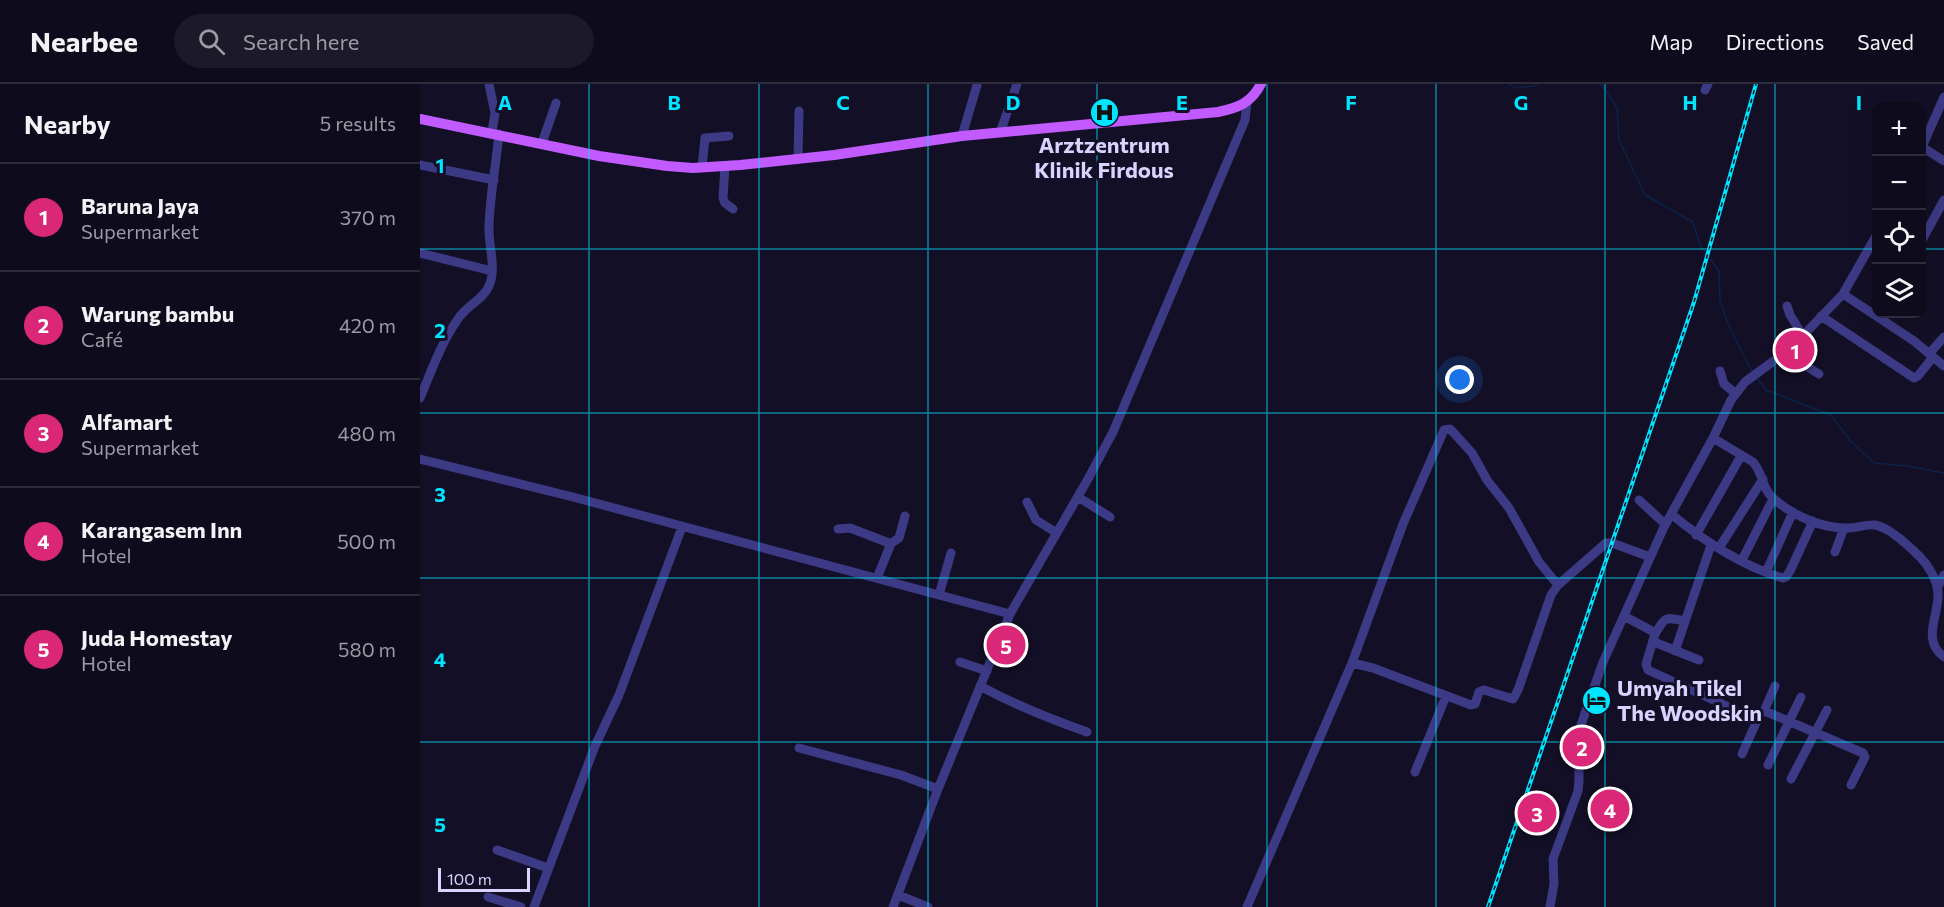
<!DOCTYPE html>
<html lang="en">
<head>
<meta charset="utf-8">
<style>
  body { margin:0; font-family:Commissioner,sans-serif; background:#1c1929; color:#f1f3f6 }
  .controls { position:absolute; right:18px; top:18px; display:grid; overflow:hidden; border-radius:12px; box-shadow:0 6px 24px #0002 }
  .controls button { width:54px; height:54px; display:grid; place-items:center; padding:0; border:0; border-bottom:2px solid #2e2b3b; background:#0e0b1c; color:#f1f3f6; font:30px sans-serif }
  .scale { position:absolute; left:18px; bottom:15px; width:92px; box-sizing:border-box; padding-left:6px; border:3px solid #d9d4ff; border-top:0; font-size:16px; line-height:21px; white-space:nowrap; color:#d9d4ff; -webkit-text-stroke:4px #130f26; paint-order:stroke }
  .you { position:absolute; left:1040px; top:296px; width:21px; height:21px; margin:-15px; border:4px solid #fff; border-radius:50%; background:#1a73e8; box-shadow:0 0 0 9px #1a73e833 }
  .badge { display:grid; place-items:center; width:39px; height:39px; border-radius:50%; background:#db2777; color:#fff; font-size:20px; font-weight:700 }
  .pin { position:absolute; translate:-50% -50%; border:3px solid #fff; box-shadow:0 2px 6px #0006 }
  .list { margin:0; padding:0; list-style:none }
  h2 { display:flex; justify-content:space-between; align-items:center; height:78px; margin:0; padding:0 24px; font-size:26px }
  h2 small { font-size:20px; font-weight:400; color:#9b9ba3 }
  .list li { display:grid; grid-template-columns:39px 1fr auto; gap:18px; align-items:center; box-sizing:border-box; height:108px; padding:0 24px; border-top:2px solid #2e2b3b }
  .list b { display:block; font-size:22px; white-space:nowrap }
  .list p { margin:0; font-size:20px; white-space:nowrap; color:#9b9ba3 }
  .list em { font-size:20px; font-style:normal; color:#9b9ba3 }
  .icon { flex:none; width:33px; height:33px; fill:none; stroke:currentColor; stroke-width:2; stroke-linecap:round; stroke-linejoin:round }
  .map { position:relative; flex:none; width:1524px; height:823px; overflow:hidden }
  header { display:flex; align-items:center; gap:36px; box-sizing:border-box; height:84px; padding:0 30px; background:#0e0b1c; border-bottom:2px solid #2e2b3b }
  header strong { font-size:28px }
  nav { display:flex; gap:33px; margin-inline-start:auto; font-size:21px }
  .search { width:420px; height:54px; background:#1c1929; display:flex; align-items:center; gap:15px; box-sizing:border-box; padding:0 21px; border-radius:33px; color:#9b9ba3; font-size:22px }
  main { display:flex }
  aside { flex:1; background:#0e0b1c }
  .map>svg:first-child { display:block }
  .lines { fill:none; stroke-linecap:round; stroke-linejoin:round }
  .stream { stroke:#0c2248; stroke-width:1.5 }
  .minor { stroke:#3d3a85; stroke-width:9 }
  .major { stroke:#c25bff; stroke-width:10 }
  .rail-casing { stroke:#00e5ff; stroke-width:4 }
  .rail { stroke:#130f26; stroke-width:1.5; stroke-dasharray:4.5; stroke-linecap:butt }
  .grid { fill:none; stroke:#00e5ff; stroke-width:1.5; stroke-opacity:0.55 }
  .labels { text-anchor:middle; stroke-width:6; stroke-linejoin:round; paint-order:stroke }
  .poi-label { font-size:22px; font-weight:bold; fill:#d9d4ff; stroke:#130f26 }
  .grid-label { font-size:20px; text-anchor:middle; font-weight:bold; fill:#00e5ff; stroke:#130f26; stroke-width:6; stroke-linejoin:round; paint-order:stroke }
</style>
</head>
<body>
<header>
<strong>Nearbee</strong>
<div class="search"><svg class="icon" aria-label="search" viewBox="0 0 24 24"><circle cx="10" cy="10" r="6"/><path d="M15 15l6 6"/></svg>Search here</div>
<nav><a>Map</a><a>Directions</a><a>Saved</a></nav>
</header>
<main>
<aside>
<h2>Nearby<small>5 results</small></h2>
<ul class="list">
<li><span class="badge">1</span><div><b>Baruna Jaya</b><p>Supermarket</p></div><em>370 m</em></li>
<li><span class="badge">2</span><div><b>Warung bambu</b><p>Café</p></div><em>420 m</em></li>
<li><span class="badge">3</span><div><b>Alfamart</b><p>Supermarket</p></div><em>480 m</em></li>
<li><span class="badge">4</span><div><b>Karangasem Inn</b><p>Hotel</p></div><em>500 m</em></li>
<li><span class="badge">5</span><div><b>Juda Homestay</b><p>Hotel</p></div><em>580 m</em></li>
</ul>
</aside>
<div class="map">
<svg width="1524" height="823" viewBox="0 0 1524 823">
  <rect width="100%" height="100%" fill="#130f26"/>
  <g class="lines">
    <path class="stream" d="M1089,0l6,4 19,-2 4,-2
      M1179,0l4,3 14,21 2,32 26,55 48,27 7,23 19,26 1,30 10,28 23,44
      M1338,295l8,11 65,25 19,26 24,22 34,3 36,7"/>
    <path class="minor" d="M69,0l6,29 -3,19
      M1285,6l3,-6
      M580,49l17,-49
      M542,52l15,-51
      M122,59l14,-40
      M1502,63l22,-50
      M1502,63l22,14
      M378,75l1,-48
      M0,81l74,15
      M305,82l-2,32 2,5 8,6
      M282,83l3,-29 24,-2
      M1502,156l22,-40
      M0,169l72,18
      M1423,210l71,47 30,25
      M1367,222l3,9 13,21
      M1401,232l93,62 4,-2 15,-19
      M1366,270l33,20
      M1509,270l15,-17
      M1300,287l4,13 11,9
      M0,314c11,-26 21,-55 38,-79 8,-13 25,-19 31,-33 8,-19 -1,-40 0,-60 1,-31 7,-62 10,-92
      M1293,354l40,24c10,11 9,27 20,36 19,17 49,31 75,30 9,0 19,-4 27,-3 14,2 35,22 45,32 9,9 17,23 18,36 1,23 -17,47 6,64
      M0,375l153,38 437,117
      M658,413l32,20
      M1219,416l26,24
      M607,418l9,18 21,13
      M1251,430c33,27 70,52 112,64l3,-1 4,-6 23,-50
      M418,445l12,-1 39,15 1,3 -13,32
      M1276,451l45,-79
      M470,460l9,-6 6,-22
      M1299,464l44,-69
      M1415,468l9,-24
      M1322,476l31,-61
      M1346,488l27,-60
      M1517,504l7,-13
      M519,511l12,-42
      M1204,532l28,15 3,3 -9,30 2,6 109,50
      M1235,550c11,-18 9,-17 30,-13
      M1234,558l45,18
      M1255,567l36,-106
      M540,578l27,9
      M932,579l21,5 98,37 4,-1 4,-12 5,-2 29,9 5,-9 33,-95 7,-10 48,-42h6l38,14
      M560,602c35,19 70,33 107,46
      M1344,627l11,-25
      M379,664l102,27 37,14
      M1322,670l18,-40 4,-3 3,1 96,41 2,4 -14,28
      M1348,681l33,-68
      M995,688l31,-76
      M1371,695l36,-69
      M77,766l51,18
      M478,811l30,12
      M68,813l33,10
      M114,823l61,-161 24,-51 63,-168
      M473,823l45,-118 72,-175 78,-135 25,-47 132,-312 2,-18
      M827,823l105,-244 51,-139 41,-94 6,-1 3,3 19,21 15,27 22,28 30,54 19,23
      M1130,823l4,-23 -1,-25 25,-68 1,-10v-37l2,-19 22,-63 61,-135 49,-89 18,-38 14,-18 45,-33 53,-55 33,-58"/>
    <path class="major" d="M0,35l179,37 68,10 26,2 47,-3 94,-10 128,-19 256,-24c20,-4 33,-9 43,-28"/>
    <defs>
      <path id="rail" d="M1068,823l206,-605 62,-218"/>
    </defs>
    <use href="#rail" class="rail-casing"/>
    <use href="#rail" class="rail"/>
  </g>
  <path class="grid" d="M169,0v823M339,0v823M508,0v823M677,0v823M847,0v823M1016,0v823M1185,0v823M1355,0v823M0,165h1456M1502,165h22M0,329h1524M0,494h1524M0,658h1524"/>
  <defs>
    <symbol id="hospital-disc" viewBox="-11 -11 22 22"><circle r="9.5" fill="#00e5ff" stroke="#130f26"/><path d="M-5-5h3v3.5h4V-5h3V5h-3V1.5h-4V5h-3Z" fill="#111"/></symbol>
    <symbol id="hotel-disc" viewBox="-11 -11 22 22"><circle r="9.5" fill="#00e5ff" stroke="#130f26"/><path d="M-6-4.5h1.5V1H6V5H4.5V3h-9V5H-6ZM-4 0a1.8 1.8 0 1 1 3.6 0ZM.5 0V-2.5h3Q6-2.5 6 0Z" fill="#111"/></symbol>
  </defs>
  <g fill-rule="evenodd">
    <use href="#hospital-disc" x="668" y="12" width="33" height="33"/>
    <use href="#hotel-disc" x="1160" y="600" width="33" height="33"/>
  </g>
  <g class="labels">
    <g class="poi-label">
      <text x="684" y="69">Arztzentrum<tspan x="684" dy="25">Klinik Firdous</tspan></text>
      <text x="1197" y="612" text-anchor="start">Umyah Tikel<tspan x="1197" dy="25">The Woodskin</tspan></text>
    </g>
  </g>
  <g class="grid-label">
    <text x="85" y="26">A</text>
    <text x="254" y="26">B</text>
    <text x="423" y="26">C</text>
    <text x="593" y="26">D</text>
    <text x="762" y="26">E</text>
    <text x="931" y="26">F</text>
    <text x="1101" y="26">G</text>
    <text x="1270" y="26">H</text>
    <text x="1439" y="26">I</text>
    <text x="20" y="89">1</text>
    <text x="20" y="254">2</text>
    <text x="20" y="418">3</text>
    <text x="20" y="583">4</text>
    <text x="20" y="748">5</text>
  </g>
</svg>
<div class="controls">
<button>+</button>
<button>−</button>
<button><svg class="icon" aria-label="locate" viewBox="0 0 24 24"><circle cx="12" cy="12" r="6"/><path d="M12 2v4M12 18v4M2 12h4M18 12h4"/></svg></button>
<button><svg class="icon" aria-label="layers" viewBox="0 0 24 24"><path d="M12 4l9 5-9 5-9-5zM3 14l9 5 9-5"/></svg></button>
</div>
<div class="scale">100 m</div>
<div class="you"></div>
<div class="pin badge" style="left:1375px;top:266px">1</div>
<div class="pin badge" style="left:1162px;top:663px">2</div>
<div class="pin badge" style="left:1117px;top:729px">3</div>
<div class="pin badge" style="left:1190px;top:725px">4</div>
<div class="pin badge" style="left:586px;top:561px">5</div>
</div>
</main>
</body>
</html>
